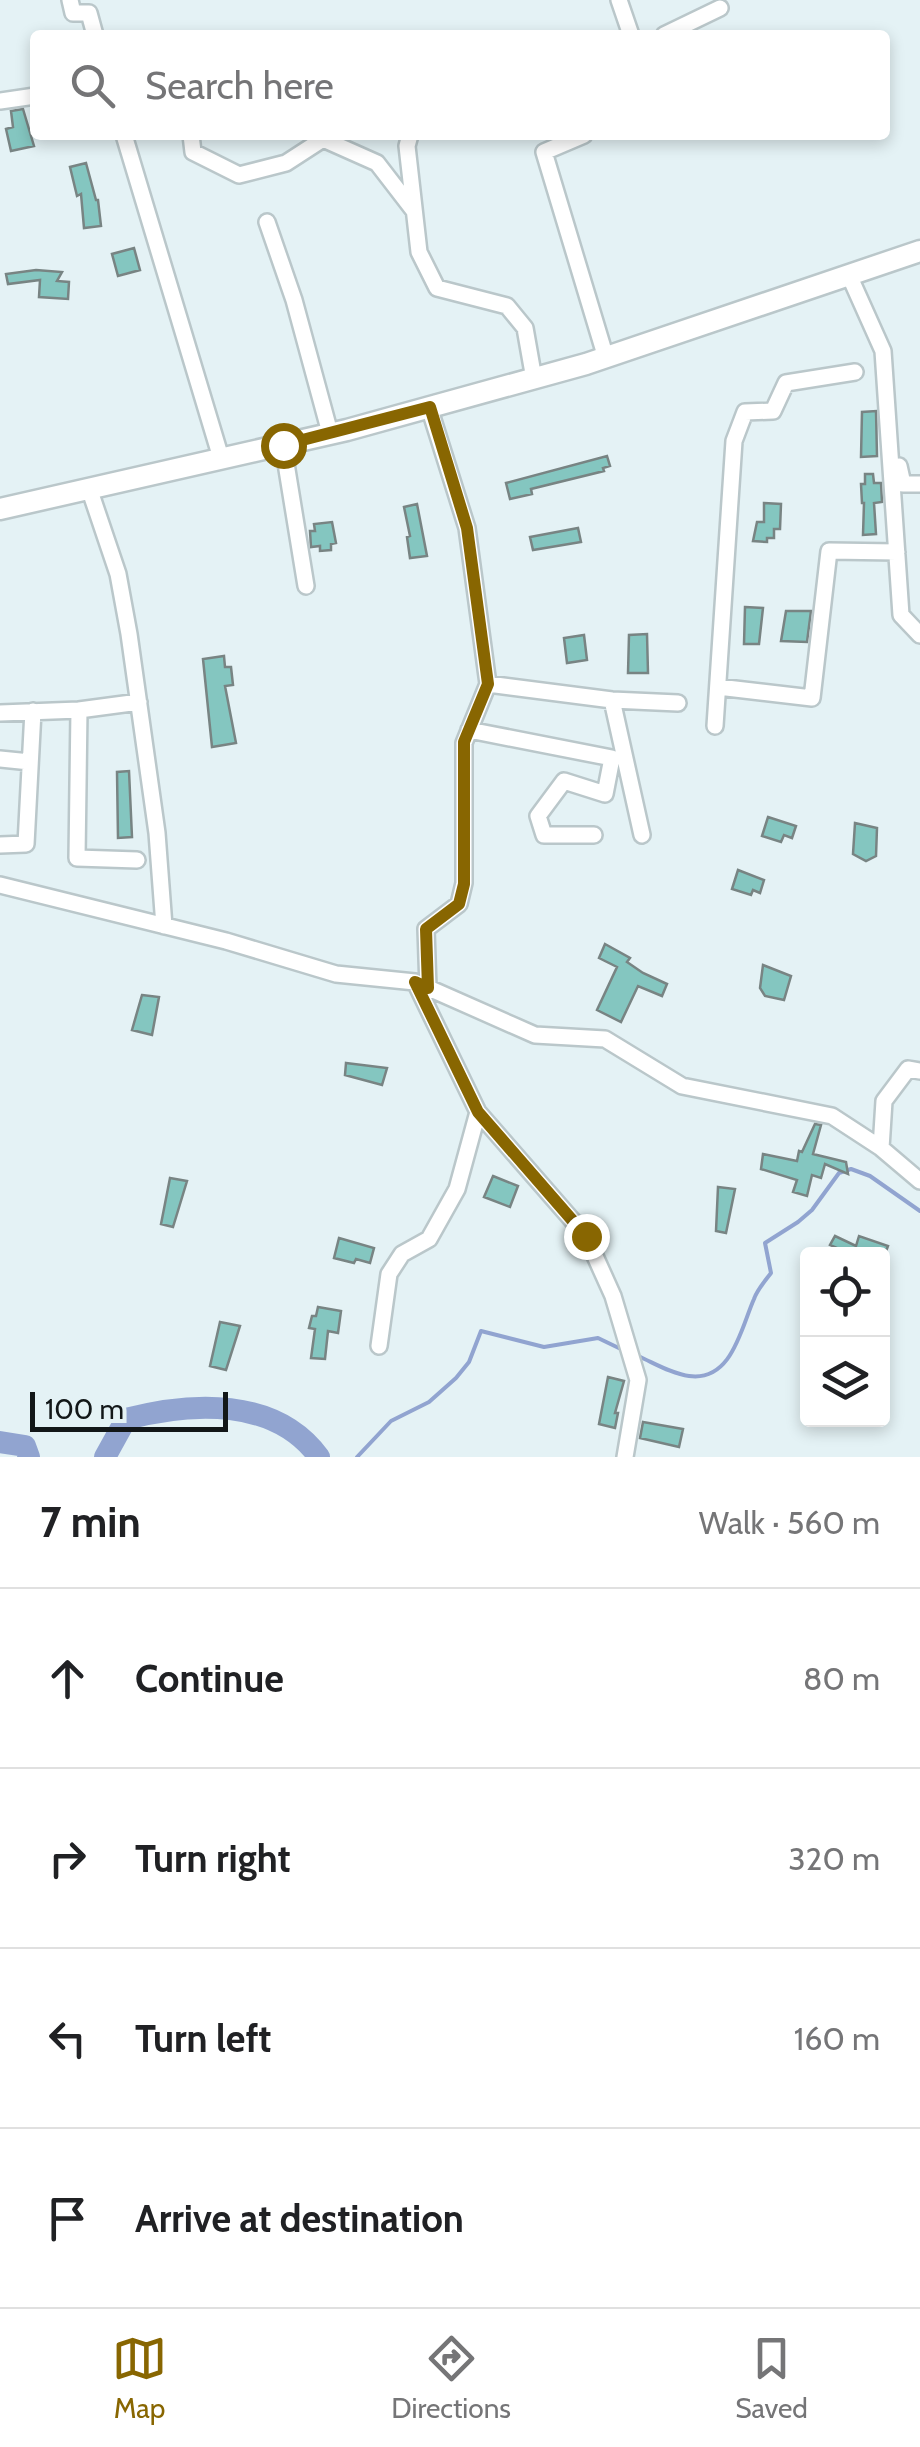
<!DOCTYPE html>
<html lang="en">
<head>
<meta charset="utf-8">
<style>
  body { margin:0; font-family:Cabin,sans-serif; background:#f6f6f6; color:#202124 }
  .controls { position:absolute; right:30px; bottom:30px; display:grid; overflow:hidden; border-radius:10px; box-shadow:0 5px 15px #0003 }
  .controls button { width:90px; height:90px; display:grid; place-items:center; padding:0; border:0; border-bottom:2px solid #e0e0e0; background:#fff; color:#202124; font:50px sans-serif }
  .scale { position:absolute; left:30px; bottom:25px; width:198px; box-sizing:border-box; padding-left:10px; border:5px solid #121718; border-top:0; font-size:28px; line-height:35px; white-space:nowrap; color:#121718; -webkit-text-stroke:8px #e4f2f5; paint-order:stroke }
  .stop { position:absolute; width:30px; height:30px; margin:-22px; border:8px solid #886601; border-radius:50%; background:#fff }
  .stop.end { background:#886601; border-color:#fff; box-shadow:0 2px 10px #0008 }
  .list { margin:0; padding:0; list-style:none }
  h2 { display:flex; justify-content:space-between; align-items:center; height:130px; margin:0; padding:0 40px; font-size:42px }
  h2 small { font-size:32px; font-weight:400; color:#757577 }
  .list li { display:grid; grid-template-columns:65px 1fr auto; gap:30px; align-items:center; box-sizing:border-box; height:180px; padding:0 40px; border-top:2px solid #e0e0e0 }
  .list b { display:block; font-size:38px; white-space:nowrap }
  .list em { font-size:32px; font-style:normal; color:#757577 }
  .icon { flex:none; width:55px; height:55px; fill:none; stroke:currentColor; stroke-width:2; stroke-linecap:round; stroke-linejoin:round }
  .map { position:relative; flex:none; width:920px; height:1457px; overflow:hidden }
  .search { position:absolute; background:#fff; box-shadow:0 5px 15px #0003; left:30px; right:30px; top:30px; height:110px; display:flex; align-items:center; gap:25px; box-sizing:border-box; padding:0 35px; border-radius:10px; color:#757577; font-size:38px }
  .sheet { height:850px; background:#fff }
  nav { display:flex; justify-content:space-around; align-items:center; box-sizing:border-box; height:140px; border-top:2px solid #e0e0e0; background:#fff; font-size:28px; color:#757577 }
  nav a { display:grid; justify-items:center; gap:5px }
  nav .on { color:#886601 }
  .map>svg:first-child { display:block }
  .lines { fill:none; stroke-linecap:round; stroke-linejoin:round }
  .stream { stroke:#91a4d0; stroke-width:4 }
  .river { stroke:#91a4d0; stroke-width:22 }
  .building { fill:#84c6c0; stroke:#788483; stroke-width:2.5 }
  .minor-casing { stroke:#bac7ca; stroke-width:20 }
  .secondary-casing { stroke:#bac7ca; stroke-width:25 }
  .minor { stroke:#fff; stroke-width:15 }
  .secondary { stroke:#fff; stroke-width:20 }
  .route { stroke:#886601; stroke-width:12 }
</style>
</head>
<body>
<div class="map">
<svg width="920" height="1457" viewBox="0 0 920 1457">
  <rect width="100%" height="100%" fill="#e4f2f5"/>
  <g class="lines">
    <path class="stream" d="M638,1356c16,7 34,18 51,20 43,6 52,-48 65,-77 3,-9 11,-18 17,-26l-6,-30 33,-21 14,-12 27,-37 12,-4 19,7 50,35
      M357,1457l34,-36 38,-19 27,-24 13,-16 12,-31 63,16 54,-9 27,13"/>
    <path class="river" d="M0,1442l25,4 4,11
      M105,1457l21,-38c65,-17 149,-22 193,38"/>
  </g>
  <path class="building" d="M23,109l11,37 -23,5 -5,-22 7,-2 -2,-16z
    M86,163l10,37h2l3,26 -17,2 -3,-34 -4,2 -7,-29z
    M134,248l6,22 -22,6 -6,-22z
    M36,270l26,2 -5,9 12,1 -1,17 -29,-2 1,-17 -32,4 -2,-10z
    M876,411l1,45 -16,1 1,-45z
    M607,456l3,10 -7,2 1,3 -73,18 1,5 -22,5 -4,-16z
    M865,474h8l1,9h7l1,19 -8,1 2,31 -13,1 1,-32h-2l-1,-19h4z
    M764,503l17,1 -1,25h-6v9h-7v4l-14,-1 4,-19h7z
    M417,504l10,52 -17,2 -3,-21 3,-1 -6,-29z
    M332,522l4,21 -5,1v6l-11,1v-5l-9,1 -1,-16h5l-1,-7z
    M578,528l3,14 -48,8 -3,-13z
    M745,607l18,1 -4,36h-15z
    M786,611h25l-4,31 -26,-1z
    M647,634l1,39h-20l1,-38z
    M584,635l3,25 -20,3 -3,-25z
    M224,656l1,11h6l2,18 -8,1 11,57 -24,4 -9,-88z
    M129,771l3,66 -14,1 -1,-66z
    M768,817l28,9 -4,12 -8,-3 -3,7 -19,-6z
    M855,823l22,5 -1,28 -10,5 -13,-7z
    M738,870l26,10 -4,13 -7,-3 -2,5 -19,-6z
    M605,944l25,14 -3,4 16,11 24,11 -5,12 -24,-10 -17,36 -24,-12 20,-43 -18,-9z
    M763,965l28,11 -7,24 -19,-4 -5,-8z
    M142,995l17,2 -7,38 -20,-5z
    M346,1063l41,5 -5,17 -37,-10z
    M815,1124l6,1 -8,29 33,8 2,12 -23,-10 -4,14 -9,-3 -5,21 -14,-4 4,-12 -36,-11 2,-15 34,7 2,-10 3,1z
    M493,1176l25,10 -8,21 -26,-10z
    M170,1178l17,3 -14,46 -12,-3z
    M718,1187l17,2 -9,44 -10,-2z
    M835,1236l21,10 3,-10 29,10 -3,8h-35l-20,-9z
    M339,1238l35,10 -4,15 -14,-4 -2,4 -20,-5z
    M318,1307l23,4 -3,22 -10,-2 -3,28 -14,-1 4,-29 -6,-1 3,-12h4z
    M220,1322l20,4 -14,44 -16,-4z
    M608,1377l16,4 -9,32h3l-3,15 -16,-4z
    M643,1422l40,7 -4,18 -39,-9z"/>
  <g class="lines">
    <defs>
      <path id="minor" d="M70,0l3,13h16l6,22
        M619,0l12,35
        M664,35l56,-27
        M0,101l35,-5
        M124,135l97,323
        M191,135l2,17 46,23 47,-12 37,-24 54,24 37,48
        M410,135l-3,11 12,106 18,36 70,18 18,22 9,51
        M584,135l-40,17 62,206
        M267,222l27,78 36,133
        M849,275l34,76 18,264 19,20
        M429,407l38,121 21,156 124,16 66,3
        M283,445l23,141
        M899,466l4,18h17
        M89,488l29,86 11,60 28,199 7,93
        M718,687l94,11 17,-147 68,1
        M612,700l30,135
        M0,713l79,-3
        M715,726l19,-285 11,-29 28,-1 13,-28 69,-11
        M469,730l143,28 -7,36 -41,-13 -26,35 6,19h50
        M0,759l30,3
        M0,845l26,-1 7,-133
        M137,860l-60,-2 2,-148 60,-8
        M0,885l226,56 110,33 79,8 120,53 70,4 77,47 150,30 49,32 39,33
        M415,982l63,130 108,124 27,60 25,84 -13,77
        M428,988l-2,-59 33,-25 5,-21v-140l24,-59
        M881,1148l3,-47 24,-32 12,2
        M379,1346l10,-72 13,-20 27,-15 28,-50 21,-77"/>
      <path id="secondary" d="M0,509l347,-79 239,-66 334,-113"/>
    </defs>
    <use href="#minor" class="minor-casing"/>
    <use href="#secondary" class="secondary-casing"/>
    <use href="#minor" class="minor"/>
    <use href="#secondary" class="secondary"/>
  </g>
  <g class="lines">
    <path class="route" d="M283,445l147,-38 37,121 21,156 -24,58v142l-5,20 -33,25 2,59 -13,-6 63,130 108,124"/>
  </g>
</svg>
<div class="controls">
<button><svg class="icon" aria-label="locate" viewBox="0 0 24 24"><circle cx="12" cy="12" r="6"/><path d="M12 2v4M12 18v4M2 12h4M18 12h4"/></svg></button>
<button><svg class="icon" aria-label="layers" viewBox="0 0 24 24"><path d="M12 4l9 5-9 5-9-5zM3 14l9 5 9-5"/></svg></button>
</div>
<div class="scale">100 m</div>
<div class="stop" style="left:283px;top:445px"></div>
<div class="stop end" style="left:586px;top:1236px"></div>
<div class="search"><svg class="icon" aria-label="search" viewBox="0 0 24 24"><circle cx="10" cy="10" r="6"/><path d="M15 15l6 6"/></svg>Search here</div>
</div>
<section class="sheet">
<h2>7 min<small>Walk · 560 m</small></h2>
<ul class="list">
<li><svg class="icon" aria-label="ahead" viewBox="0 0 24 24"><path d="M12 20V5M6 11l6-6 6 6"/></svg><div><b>Continue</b></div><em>80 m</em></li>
<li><svg class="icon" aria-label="right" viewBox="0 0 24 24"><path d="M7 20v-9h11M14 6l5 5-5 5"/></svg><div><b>Turn right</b></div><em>320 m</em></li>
<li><svg class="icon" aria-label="left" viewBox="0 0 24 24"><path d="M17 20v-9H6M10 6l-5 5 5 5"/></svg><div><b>Turn left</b></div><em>160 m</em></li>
<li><svg class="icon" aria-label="arrive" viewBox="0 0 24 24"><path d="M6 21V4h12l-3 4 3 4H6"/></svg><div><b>Arrive at destination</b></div></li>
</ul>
</section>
<nav>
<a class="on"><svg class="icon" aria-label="map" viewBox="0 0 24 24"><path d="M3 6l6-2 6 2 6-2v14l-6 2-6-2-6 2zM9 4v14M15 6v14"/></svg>Map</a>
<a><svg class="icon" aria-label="directions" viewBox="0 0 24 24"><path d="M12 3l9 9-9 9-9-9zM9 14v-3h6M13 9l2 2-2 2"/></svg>Directions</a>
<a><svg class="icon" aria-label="saved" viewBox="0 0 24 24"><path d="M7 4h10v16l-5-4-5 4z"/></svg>Saved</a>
</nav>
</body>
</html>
